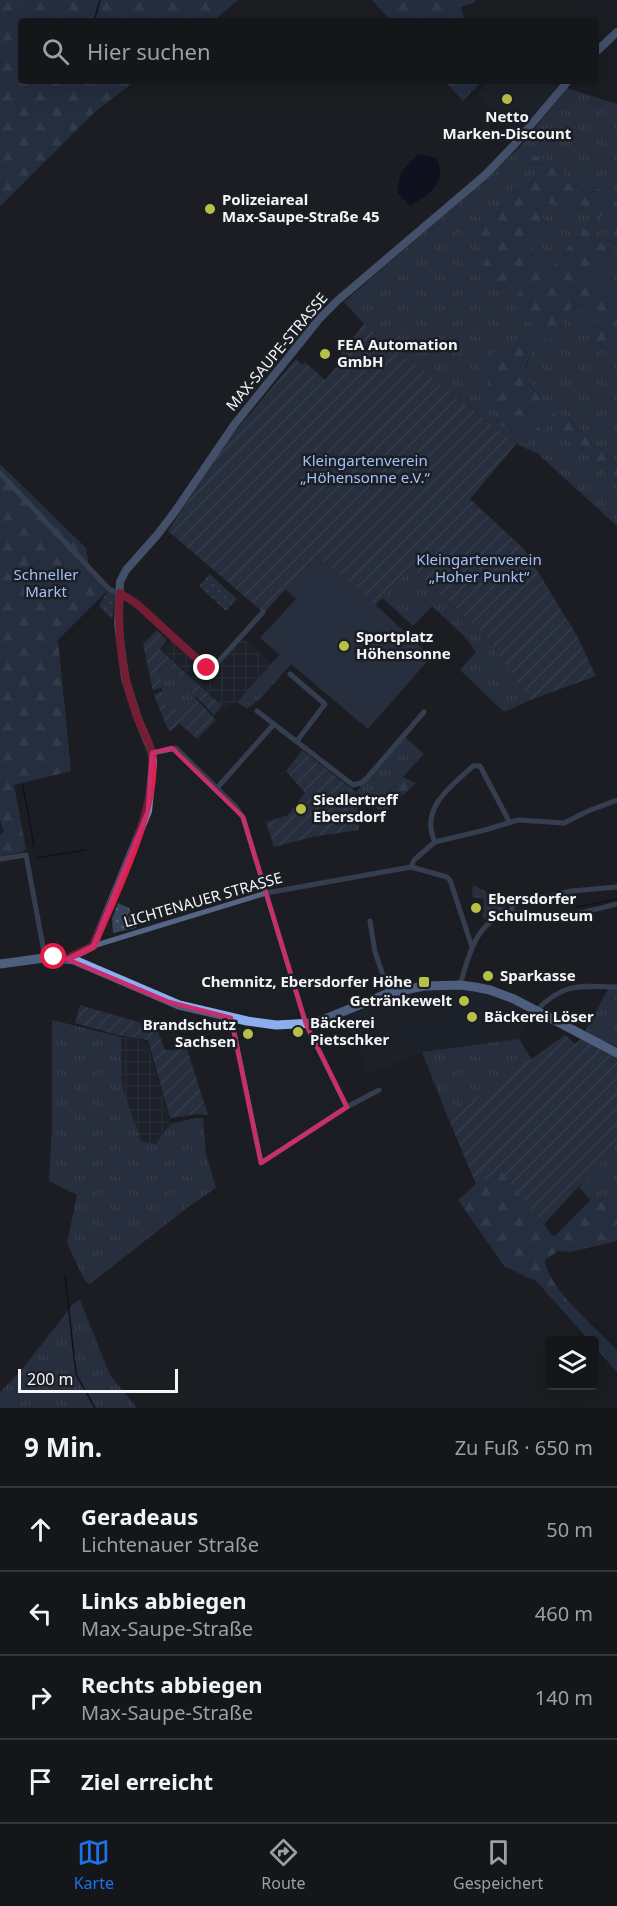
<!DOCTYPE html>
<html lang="de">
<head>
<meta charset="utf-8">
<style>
  body { margin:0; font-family:"Noto Sans",sans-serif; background:#212327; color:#f1f3f6 }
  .controls { position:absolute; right:18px; bottom:18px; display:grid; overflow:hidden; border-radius:6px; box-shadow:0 6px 24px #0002 }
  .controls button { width:54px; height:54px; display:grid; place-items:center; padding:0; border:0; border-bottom:2px solid #333539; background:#14161a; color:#f1f3f6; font:30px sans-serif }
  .scale { position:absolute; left:18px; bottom:15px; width:160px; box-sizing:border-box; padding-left:6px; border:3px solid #f3f5f9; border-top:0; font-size:16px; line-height:21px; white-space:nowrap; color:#f3f5f9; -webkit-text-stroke:4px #1b1e23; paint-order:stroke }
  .stop { position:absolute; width:18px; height:18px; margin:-14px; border:4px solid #e11d48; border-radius:50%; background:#fff }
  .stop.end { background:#e11d48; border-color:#fff; box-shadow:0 2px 6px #0008 }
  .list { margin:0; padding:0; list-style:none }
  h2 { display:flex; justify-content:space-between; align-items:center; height:78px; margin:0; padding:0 24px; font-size:26px }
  h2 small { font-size:20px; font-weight:400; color:#9d9fa2 }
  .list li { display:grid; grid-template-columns:39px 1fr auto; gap:18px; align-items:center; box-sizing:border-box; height:84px; padding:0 24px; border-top:2px solid #333539 }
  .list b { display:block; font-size:22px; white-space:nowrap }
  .list p { margin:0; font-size:20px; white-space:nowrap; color:#9d9fa2 }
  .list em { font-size:20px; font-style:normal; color:#9d9fa2 }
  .icon { flex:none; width:33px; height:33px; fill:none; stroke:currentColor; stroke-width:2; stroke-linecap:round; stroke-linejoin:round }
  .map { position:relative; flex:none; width:617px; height:1408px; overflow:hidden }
  .search { position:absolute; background:#14161a; box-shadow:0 6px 24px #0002; left:18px; right:18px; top:18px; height:66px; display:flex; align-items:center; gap:15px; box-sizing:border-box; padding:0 21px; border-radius:6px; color:#9d9fa2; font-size:22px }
  .sheet { height:414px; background:#14161a }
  nav { display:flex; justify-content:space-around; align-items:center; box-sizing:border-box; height:84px; border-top:2px solid #333539; background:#14161a; font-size:16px; color:#9d9fa2 }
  nav a { display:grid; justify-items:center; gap:3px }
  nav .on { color:#1a73e8 }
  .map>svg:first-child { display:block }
  .built { fill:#212731 }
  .industrial { fill:url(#industrial-grid) }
  .grass { fill:url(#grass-tufts); fill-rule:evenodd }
  .forest { fill:url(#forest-firs) }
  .park { fill:url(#park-dots) }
  .garden { fill:url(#garden-furrows) }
  .pitch { fill:#36445d }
  .water { fill:#00031c }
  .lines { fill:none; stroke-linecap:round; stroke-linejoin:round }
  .stream { stroke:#00031c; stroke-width:1.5 }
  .street { stroke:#556685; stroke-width:5 }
  .secondary { stroke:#758fc1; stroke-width:8 }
  .primary { stroke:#8caeef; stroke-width:9 }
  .route { stroke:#e11d48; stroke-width:8 }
  .marked { fill:none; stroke:#c72e6b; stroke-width:4.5; stroke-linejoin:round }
  .poi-dot { fill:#b8c147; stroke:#1b1e23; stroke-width:2 }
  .labels { text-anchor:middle; stroke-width:5; stroke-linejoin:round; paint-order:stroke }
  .poi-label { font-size:15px; font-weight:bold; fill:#f3f5f9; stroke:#1b1e23; text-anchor:start }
  .street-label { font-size:15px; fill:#f3f5f9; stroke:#1b1e23 }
  .park-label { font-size:15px; fill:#a2c0fa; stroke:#1b1e23 }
</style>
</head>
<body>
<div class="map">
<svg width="617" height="1408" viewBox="0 0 617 1408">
  <defs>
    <pattern id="industrial-grid" width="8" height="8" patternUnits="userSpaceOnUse" patternTransform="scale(1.5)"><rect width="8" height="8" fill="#212731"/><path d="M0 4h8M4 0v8" fill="none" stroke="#373c45"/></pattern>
    <pattern id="grass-tufts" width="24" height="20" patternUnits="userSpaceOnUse" patternTransform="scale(1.5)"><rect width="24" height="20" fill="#36445d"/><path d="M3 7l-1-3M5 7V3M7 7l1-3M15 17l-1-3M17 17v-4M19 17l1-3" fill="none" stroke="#546075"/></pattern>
    <pattern id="forest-firs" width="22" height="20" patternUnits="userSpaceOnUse" patternTransform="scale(1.5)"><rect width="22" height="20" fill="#324363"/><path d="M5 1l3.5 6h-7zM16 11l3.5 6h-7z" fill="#505f7a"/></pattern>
    <pattern id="park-dots" width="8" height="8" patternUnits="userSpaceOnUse" patternTransform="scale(1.5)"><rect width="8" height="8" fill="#36445d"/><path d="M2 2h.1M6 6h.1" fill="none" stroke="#546075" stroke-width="1.8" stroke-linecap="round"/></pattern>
    <pattern id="garden-furrows" width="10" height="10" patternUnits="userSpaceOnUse" patternTransform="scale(1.5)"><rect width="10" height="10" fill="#36445d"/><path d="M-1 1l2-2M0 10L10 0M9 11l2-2" fill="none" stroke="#546075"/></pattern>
  </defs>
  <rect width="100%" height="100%" fill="#1b1e23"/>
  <path class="built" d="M489,81h60l8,6 -40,50 -40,-42z
    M446,982l88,24 -15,33 -97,13 -53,21 -25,-57z"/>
  <path class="industrial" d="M243,638l28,26 -37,41 -2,-2 -6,6 -63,-59 8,-10 39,35z
    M121,1037l26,4 23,83 -14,20 -15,-3 -19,-55z"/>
  <path class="grass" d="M567,88l50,16v98l-19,-14 -27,-3 -7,-7 -4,-13 -43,-9 14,9 17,1 9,21 -43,1 -23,34 -28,8 30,23 7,37 19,-11 10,6 -2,34 20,14 7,-8 9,-1 -6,-5 15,-12 33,8 -7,32 19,-2v119l-50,-47 -14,-3 -31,29 2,2 27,-23 66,60v44l-79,-72 -22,-10 -152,-120 -20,-22 129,-112 47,-43zM526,343l8,2c-12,29 -11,32 10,56l-59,-8c7,-22 22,-37 41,-50z
    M541,200l35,11 12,2 9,12 6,-13h11l1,8 -5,20 7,8v50l-28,-20 -5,-48 -33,38 -17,-12 -4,-19 17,-13 -11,-14z
    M411,567l67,62 14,16 38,55 -26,12 -44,-42 16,-18 -11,-15 -33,-31 -19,20 -31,-28z
    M280,654l11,10 -29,33 -15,12 -10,-7z
    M168,664l19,18 4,-4 4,3 -4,2 1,9 4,4 -13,11 -13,2 -8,-18 -3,-22z
    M405,737l19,17 -49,53 -19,-15z
    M608,989h9v58l-33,-13z
    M52,1020l69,17 1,49 19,55 15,3 14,-20 26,-6h7l3,36 10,34 -28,19 -98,77 -5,-3 -18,-38 10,-48 -28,-14 3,-53z
    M519,1039l13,21 -84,58 -26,-66z
    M617,1142v65l-7,2 -8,-12 -12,3 -11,-13z
    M80,1300l30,75 27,33h-137v-16l20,-20 54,-69z"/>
  <path class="forest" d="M0,0h238l-25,21h-192v60h114l-40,31 -95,94z
    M372,0h103v2l-14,5 4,14h-74z
    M445,81h37l-19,20z
    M520,150l40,15 4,13 7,7 27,3 19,14v46l-7,-8 -3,-15 8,-5 -2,-8h-10l-6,13 -9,-12 -12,-2 -35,-10 -5,9 11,14 -17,13 4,19 17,12 33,-39 15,11 14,16 -23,22 27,20v47l-19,2 -9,-14 15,-18 -32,-8 -14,12 5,6 -3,2 -6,-2 -7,7 6,5 -4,4 -15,-8v-9l-7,-5 -12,-3 2,-21 11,-10 -9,-6 -19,11 -9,-5 -14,-14 16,-18 -30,-23 28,-8 23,-34 26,-10 16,8 -11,-14 2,-6 -16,-1 -15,-9z
    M526,343l9,1 -10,23 5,18 14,16 4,12c-14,9 -41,0 -58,-3l-5,-17 4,-12 -8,-8 -3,-11 19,-11 10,5z
    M553,414l14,3 50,47v18l-66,-60 -27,23 -3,-2z
    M494,417l37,10 -12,11 -28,-20z
    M0,464l86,84 3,20 20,21 -51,51 13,131 -57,14 12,64 -3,3 -23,4v-20l4,-5 -4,-11z
    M403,777l13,6 -32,30 -9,-6z
    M502,1172l52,65 36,-37 12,-4 8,12 7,-1v34l-47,11 -12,-1 -13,9c3,29 51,68 72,90v22l-22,-25 -1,-7h-5l-53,-59 -31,-14 -47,-67 18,-16z"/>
  <path class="park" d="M210,574l27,25 -11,12 -27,-25z
    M109,589l7,3 -4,27 -13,-13z
    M473,885l32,16 1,6 -20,12 -3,-1 1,-19 -12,-2z
    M118,903l11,5 7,20 -23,5 -1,-14z"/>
  <path class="garden" d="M364,324l152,120 -46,55 54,50 52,85 20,42 -66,24 -38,-55 -14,-16 -67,-62 -35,38 -60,-49 -52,57 -96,-82 58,-89 70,-83 6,6 3,-3 20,18 14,-16 -3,-4z
    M157,630l10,10 -7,9 31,29 -4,4 -20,-17 -8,4 4,18 -10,4 -10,-47z
    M195,681l27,25 -8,9 -22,-23 -1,-9z
    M162,691l8,18 13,-2 11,-10 22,23 -19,19 -18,-16 -8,8 -3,-1 -14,-35z
    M302,750l54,42 3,38 -47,7 -38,10 -8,-25 22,-7 17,-22 -19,-22z
    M80,1005l76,22 9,23 22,-1 21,66 -10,-1 -28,4 -22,-78 -26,-4 -47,-13z
    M565,1035l10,9 6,-5 36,19v84l-12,16 -61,66 -42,-51 -26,11 -28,-66z"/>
  <path class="pitch" d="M316,556l60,49 55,52 -63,72 -108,-91 36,-39 -11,-10z"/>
  <path class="water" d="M418,154l18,4c13,24 -6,36 -26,48l-13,-14 4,-20z"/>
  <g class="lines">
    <path class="stream" d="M94,21l6,-21
      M23,786l11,60
      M37,858l48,-8
      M576,907l41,-8
      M65,1275l11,99 19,34"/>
    <path class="street" d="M0,473l109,116c31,11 76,59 101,82l53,-59
      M290,674l35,30 -28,37
      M257,711l96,74 8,-2 5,-4 58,-67
      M152,753l24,-5 59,58 8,11 63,207 41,83
      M217,788l57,-64
      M435,842c-16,-34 16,-55 38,-76h7l29,55
      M0,859l26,-4 19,102
      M411,867l3,-7 21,-18 50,-12 33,-10 46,3 24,-12 29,-11
      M512,912v-7l60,-14 45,-4
      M370,921l5,31 14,41
      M93,946l173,-53 145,-26 36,10 3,3 22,67
      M460,985c9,-29 15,-65 51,-72 13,-3 28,4 41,4 22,-1 44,-8 65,-13
      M536,1011c27,-29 45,-25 81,-24
      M231,1018l30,145 86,-56 32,-17"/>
    <path class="secondary" d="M596,52l21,-20
      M67,959l26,-13 55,-135 5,-49 -1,-9 -15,-37 -12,-38 -7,-54 2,-42 6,-12 32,-36 18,-24 58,-85 86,-107 17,-17 148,-126 30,-31 53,-63"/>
    <path class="primary" d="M0,964l51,-7 23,3 105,45 68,16 29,4 39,-2 74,-30 35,-7 36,-1 15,2 15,3 24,9 103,54"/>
  </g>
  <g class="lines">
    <path class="route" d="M54,957l14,1 25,-12c21,-50 65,-136 59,-190 -1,-14 -11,-28 -16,-42 -14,-41 -19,-78 -16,-121l17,11 70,64"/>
  </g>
  <path d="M0 0H617V1408H0ZM172,748l71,69 63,207 41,83 -86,56 -30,-145 -62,-16 -102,-43 26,-13 55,-135 4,-58z" fill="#1b1e23" fill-opacity=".55" fill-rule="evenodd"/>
  <path class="marked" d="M172,748l71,69 63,207 41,83 -86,56 -30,-145 -62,-16 -102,-43 26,-13 55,-135 4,-58z"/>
  <g class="poi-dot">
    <circle cx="507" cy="99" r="6"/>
    <circle cx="210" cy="209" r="6"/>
    <circle cx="325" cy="354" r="6"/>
    <circle cx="344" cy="646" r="6"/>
    <circle cx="301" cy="809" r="6"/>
    <circle cx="476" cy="908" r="6"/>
    <circle cx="488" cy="976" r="6"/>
    <rect x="418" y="976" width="12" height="12" rx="3"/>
    <circle cx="464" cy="1001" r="6"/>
    <circle cx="472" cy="1017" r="6"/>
    <circle cx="298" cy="1032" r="6"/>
    <circle cx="248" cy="1034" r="6"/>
  </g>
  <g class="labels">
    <g class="poi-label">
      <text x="507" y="122" text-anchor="middle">Netto<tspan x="507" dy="17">Marken-Discount</tspan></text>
      <text x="222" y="205">Polizeiareal<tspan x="222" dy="17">Max-Saupe-Straße 45</tspan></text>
      <text x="337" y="350">FEA Automation<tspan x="337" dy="17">GmbH</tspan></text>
      <text x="356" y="642">Sportplatz<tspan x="356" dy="17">Höhensonne</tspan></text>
      <text x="313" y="805">Siedlertreff<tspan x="313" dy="17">Ebersdorf</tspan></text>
      <text x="488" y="904">Ebersdorfer<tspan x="488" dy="17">Schulmuseum</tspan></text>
      <text x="500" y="981">Sparkasse</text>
      <text x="412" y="987" text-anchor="end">Chemnitz, Ebersdorfer Höhe</text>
      <text x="452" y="1006" text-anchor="end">Getränkewelt</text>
      <text x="484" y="1022">Bäckerei Löser</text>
      <text x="310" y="1028">Bäckerei<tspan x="310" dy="17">Pietschker</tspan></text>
      <text x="236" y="1030" text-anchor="end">Brandschutz<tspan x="236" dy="17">Sachsen</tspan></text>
    </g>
    <g class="street-label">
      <text transform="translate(277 352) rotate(-50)" y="5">MAX-SAUPE-STRASSE</text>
      <text transform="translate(203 900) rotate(-16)" y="5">LICHTENAUER STRASSE</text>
    </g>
    <g class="park-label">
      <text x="365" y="466">Kleingartenverein<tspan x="365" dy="17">„Höhensonne e.V.“</tspan></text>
      <text x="479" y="565">Kleingartenverein<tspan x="479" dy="17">„Hoher Punkt“</tspan></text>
      <text x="46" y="580">Schneller<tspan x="46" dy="17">Markt</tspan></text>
    </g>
  </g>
</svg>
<div class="controls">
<button><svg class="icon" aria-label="layers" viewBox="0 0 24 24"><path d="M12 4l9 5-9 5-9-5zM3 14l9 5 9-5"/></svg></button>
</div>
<div class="scale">200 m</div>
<div class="stop" style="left:54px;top:957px"></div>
<div class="stop end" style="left:207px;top:668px"></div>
<div class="search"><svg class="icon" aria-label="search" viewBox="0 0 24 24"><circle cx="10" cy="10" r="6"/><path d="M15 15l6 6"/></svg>Hier suchen</div>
</div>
<section class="sheet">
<h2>9 Min.<small>Zu Fuß · 650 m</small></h2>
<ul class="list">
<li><svg class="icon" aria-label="ahead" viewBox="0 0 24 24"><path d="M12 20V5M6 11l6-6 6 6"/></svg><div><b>Geradeaus</b><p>Lichtenauer Straße</p></div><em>50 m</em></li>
<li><svg class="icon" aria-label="left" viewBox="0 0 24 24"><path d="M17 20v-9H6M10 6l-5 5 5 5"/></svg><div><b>Links abbiegen</b><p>Max-Saupe-Straße</p></div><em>460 m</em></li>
<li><svg class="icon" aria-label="right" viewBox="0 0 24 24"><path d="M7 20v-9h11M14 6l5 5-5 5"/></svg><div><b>Rechts abbiegen</b><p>Max-Saupe-Straße</p></div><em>140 m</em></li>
<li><svg class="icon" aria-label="arrive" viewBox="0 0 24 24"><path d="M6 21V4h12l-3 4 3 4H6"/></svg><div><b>Ziel erreicht</b></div></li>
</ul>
</section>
<nav>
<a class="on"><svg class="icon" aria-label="map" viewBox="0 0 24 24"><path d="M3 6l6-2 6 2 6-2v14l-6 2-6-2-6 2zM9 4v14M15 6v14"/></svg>Karte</a>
<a><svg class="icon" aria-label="directions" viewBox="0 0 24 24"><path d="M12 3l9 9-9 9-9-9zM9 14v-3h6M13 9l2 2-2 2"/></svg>Route</a>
<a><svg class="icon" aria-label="saved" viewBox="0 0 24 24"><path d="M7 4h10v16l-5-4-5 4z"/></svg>Gespeichert</a>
</nav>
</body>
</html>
